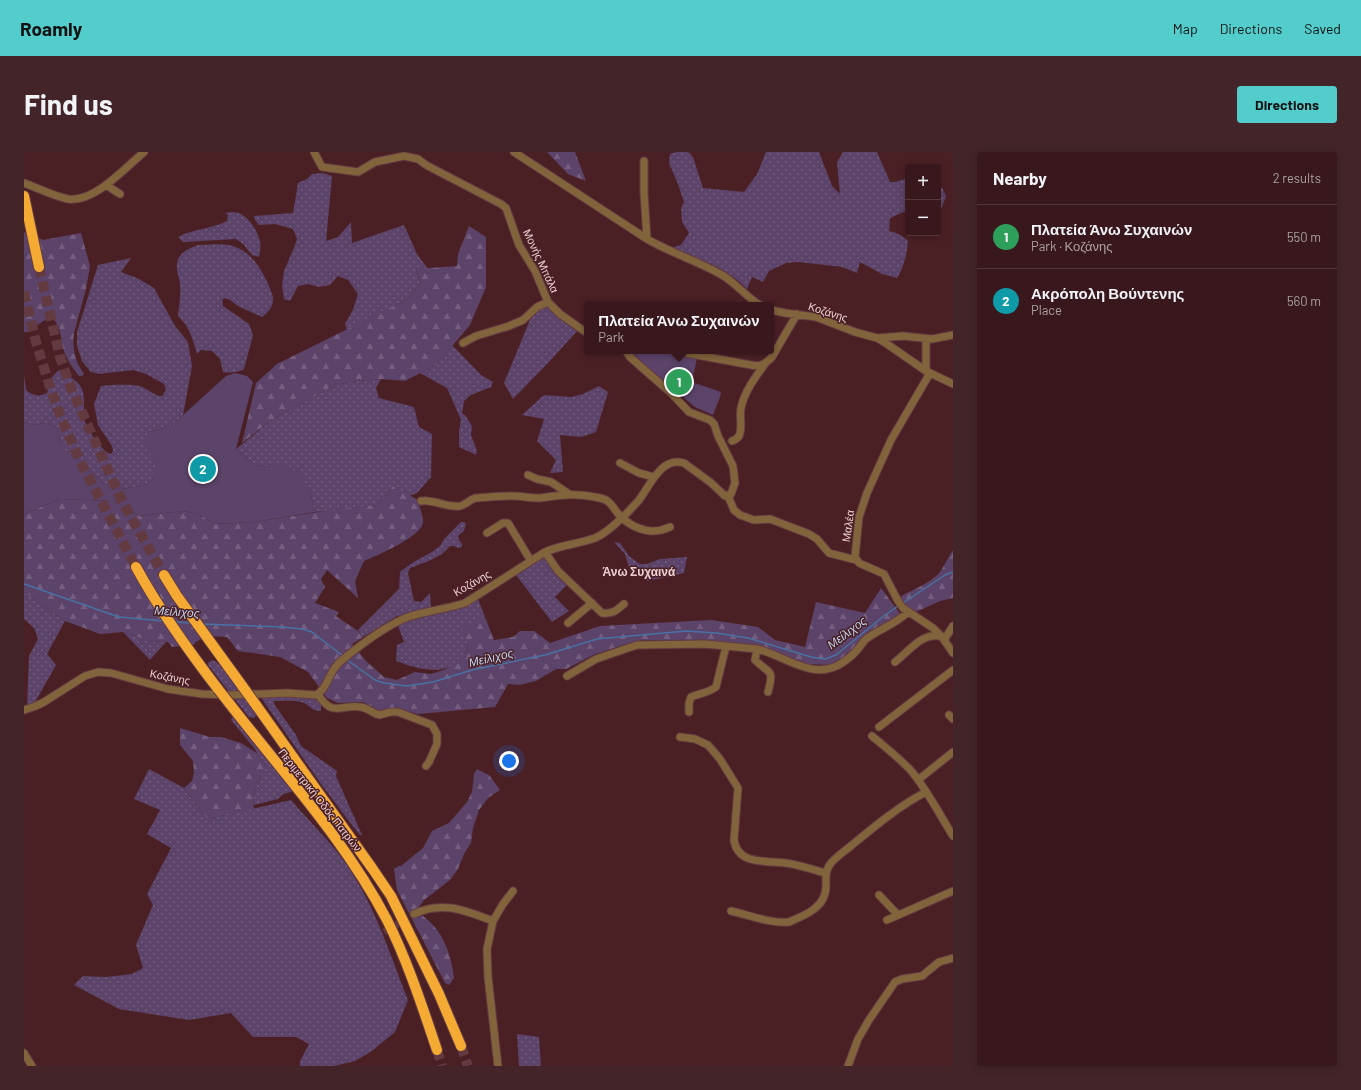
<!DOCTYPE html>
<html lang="en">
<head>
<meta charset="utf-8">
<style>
  body { margin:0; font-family:Barlow,sans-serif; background:#432529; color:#f1f3f6 }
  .controls { position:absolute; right:12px; top:12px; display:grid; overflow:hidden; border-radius:4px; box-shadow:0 2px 10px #0003 }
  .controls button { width:36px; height:36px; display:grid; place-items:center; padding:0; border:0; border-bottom:1px solid #52373b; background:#38181c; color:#f1f3f6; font:20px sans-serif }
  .you { position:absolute; left:485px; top:609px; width:14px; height:14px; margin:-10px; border:3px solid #fff; border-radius:50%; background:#1a73e8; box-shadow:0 0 0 6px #1a73e833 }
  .badge { display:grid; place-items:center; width:26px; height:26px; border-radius:50%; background:#53cdcb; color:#fff; font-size:13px; font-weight:700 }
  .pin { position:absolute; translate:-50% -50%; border:2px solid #fff; box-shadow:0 1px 4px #0006 }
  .popup { position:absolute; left:560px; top:150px; width:190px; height:52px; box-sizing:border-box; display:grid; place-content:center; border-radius:4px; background:#38181c; filter:drop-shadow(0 1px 3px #0005); font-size:13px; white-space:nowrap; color:#aba0a3 }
  .popup b { font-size:15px; color:#f1f3f6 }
  .popup::after { content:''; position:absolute; left:50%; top:100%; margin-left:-8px; border:8px solid transparent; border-top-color:#38181c }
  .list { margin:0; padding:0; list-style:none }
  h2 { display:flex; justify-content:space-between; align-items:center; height:52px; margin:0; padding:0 16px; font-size:17px }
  h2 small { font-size:13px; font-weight:400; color:#aba0a3 }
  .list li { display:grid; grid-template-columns:26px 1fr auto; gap:12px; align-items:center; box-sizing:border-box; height:64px; padding:0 16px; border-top:1px solid #52373b }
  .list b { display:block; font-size:15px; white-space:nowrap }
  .list p { margin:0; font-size:13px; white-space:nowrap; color:#aba0a3 }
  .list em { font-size:13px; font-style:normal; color:#aba0a3 }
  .map { position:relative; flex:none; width:929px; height:914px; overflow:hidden; border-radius:4px }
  header { display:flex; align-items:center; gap:24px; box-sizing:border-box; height:56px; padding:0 20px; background:#53cdcb; color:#111 }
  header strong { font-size:19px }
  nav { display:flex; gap:22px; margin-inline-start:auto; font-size:14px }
  .intro { display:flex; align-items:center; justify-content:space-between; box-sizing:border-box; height:96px; padding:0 24px }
  h1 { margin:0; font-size:28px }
  .button { padding:10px 18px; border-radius:4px; background:#53cdcb; color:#111; font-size:14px; font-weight:700 }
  main { display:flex; gap:24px; padding:0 24px }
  aside { flex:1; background:#38181c; border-radius:4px; box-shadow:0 2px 10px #0003 }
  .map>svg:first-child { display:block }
  .grass { fill:url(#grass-dots) }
  .forest { fill:url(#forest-firs) }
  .park { fill:#5c4369 }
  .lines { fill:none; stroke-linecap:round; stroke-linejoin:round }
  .stream { stroke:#4872a4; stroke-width:1.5 }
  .minor-tunnel { stroke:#633a3f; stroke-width:7; stroke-dasharray:7 3.5; stroke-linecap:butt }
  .highway-tunnel { stroke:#633a3f; stroke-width:10; stroke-dasharray:10 5; stroke-linecap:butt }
  .minor-casing { stroke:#653c41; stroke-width:9 }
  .highway-casing { stroke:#653c41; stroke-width:12 }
  .minor { stroke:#82643c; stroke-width:7 }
  .highway { stroke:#f5aa34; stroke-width:10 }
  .highway-bridge-casing { stroke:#653c41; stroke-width:12; stroke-linecap:butt }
  .highway-bridge { stroke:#f5aa34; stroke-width:10 }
  .labels { text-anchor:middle; stroke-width:3; stroke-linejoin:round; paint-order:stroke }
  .street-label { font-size:11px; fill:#edd0d2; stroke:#4b2025 }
  .neighbourhood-label { font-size:12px; font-weight:bold; fill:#edd0d2; stroke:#4b2025 }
  .water-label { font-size:12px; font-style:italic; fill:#bbd2f0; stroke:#4b2025 }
</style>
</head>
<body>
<header>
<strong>Roamly</strong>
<nav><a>Map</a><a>Directions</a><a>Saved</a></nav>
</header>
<div class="intro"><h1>Find us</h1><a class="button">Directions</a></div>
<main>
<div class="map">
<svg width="929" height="914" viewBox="0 0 929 914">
  <defs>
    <pattern id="grass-dots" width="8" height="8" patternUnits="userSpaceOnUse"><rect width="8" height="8" fill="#5c4369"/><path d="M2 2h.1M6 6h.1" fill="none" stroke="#745d7e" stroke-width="1.8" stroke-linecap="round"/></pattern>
    <pattern id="forest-firs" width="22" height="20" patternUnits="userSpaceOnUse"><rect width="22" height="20" fill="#5c4369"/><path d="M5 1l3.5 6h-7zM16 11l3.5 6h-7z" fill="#745d7e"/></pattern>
  </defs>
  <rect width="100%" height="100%" fill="#4b2025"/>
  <path class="grass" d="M652,0h12l5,5 10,31 41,4 13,-18 9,-22h53l13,34 8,8 -3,-32 6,-10h34l13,30h5l13,-4v32l-18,8 -1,13c8,2 13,4 19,10 -1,13 -4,26 -11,37l-15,-4 -22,-12 -3,11 -15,-6 -44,-5 -12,1 -17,8 -6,11 -11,-5 -5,12c-20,-22 -50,-30 -76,-41l10,-3 8,-12 -7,-11 -1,-14 3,-6 -6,-18 -9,-21 1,-9z
    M298,21l10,3 -6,65 12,-4 13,-15 1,21 52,-18 13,29 11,15 -12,1 5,14 -15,16 -59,30 -2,-6 8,-14 5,-16 -10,-14 -10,-4 -8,9 -11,2 -11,-3 -10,2 -8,15 -6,-2 -2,-13 2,-15 10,-23 3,-9 -4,-10 -18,-5 -16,1 -4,-5 -1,-4 39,-3 5,-30 9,-4 5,-5z
    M914,32l5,5 3,8 -8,19z
    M209,60c13,0 24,17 27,29 1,4 0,11 -1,16l-7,-2 -9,-11 -7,-5 -53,3 -5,-5c15,-8 33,-8 49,-16l1,-6 -3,-2z
    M174,93c13,0 28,-3 40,3 17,9 23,21 31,38 1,4 5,10 4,14 0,8 -6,13 -11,17l-24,-11 -8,-6 -5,-2 -3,2 1,6 26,18 4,11 -9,34c-7,4 -13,4 -21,3l-3,-13 -8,-8 -11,-1 -4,4c-4,-14 -7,-27 -19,-38 1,-10 3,-20 2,-31 0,-6 -3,-11 -3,-16 -1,-16 9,-19 21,-24z
    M107,106l-10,14 18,7 15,9 21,38 13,16 4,24 -9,49 -12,11 -22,6 4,26 4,9 -4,12 -7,6 -31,5 -12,-7 -31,-28 -8,-5 -4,-8 -3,-14 -10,-5 -15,2 -8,-3v-47l2,15c7,6 13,7 21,3l4,-15 8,-8c7,5 18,10 22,17 5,9 2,21 3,31 1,9 19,35 27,36l2,-3 -1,-5 -14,-21 -4,-21 7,-18c10,-1 28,-2 38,0 9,2 14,10 23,10l4,-6 -2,-6 -18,-10 -13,-4 -34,4 -8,-2 -9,-11 -5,-15v-14l21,-67z
    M523,152l31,26 -30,33 -35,36 -9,-16 28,-68z
    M428,193l29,30 12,7 -2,5 -20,8 -7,6 -2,13 3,1 7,11 -1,9 6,16 -1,4 -17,-8v-16l2,-11 -14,-32 -27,-15 16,-8z
    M357,227l-5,9 3,10 35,9 5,20 13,7 -1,43 -14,16 -8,3 -16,-10 -15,19 -63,7 -5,-21 -41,-24 -14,-2 -19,-16 36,-29 55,-31 21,-7z
    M575,234l9,6 -12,40 -15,5 -21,-2 3,37 -13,1 6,-13 -19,-19 7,-22 -22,-4 22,-20 27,2 12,-3z
    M437,370h3l2,2 -2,7 -6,5 1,4 3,4v3l-4,1 -4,-2h-4l-8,8 -11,6 -21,8 -2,5 6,28 7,1 9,-9 1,17 -34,6 -34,21 -5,-7 41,-41 1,-17 12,-9 20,-11 8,-6 4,-7z
    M590,390l6,1 9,13 11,8h7l13,-5 27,-2 -3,16 -37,8 -1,-8 -16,-2 -5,-17z
    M520,404l25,27 -14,14 14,14 -17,11 -36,-47z
    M0,440l41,29 -18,33 9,11 -22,39 -7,2 2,-50 9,-17 -4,-11 -10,-9z
    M454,447l7,18 -22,10c2,4 5,10 5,15 0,6 -2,9 -5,14 -16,22 -46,13 -67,5l1,-16 7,-3 -7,-19z
    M99,480l26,9 17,1 -16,18z
    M188,508c13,4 36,41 45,54l-3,4 -5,-1 -41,-52v-2z
    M236,544l57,1 4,5v9c-11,0 -11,-7 -20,-9 -8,-2 -19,-1 -27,-1v3l22,31 5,11 36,25 -1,5 26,59h-2l-8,-10 -31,-41z
    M209,564l59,74 -1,2 -8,2 -5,5 -24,6 -1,-9 6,-17 6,-10v-4l-11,-17 -23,-28z
    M125,617l35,19 24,31 83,-19c16,19 35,37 50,57 32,42 48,95 67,143l-13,32 -23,19 -17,10 -21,5h-34v-5l9,-17 -13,-7h-43l-22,-24 -42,7 -70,-11 -45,-24 9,-9 23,1 26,-3 11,-6 -7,-23 17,-40 -6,-11 24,-46 -24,-14 13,-24 -26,-11z
    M493,882l22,3 2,29h-22z"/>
  <path class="forest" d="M523,0h28l11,29 -18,-7z
    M445,74l17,11v50l-16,38 -34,40 -31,16 -24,-2 -33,3 -21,7 -55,31 -30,23 14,-60 21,-19 129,-64 15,-16 -5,-15 41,-3 1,-12z
    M0,80l19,8 38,-7 9,33 -4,23 -12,44c-2,16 1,28 10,41l-2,2h-3c-7,-9 -13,-17 -16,-28 -3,-10 -1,-21 -10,-29 -10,0 -16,6 -23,13h-6z
    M369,334l25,14c1,7 5,15 5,22 0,14 -47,34 -59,39l-9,20 3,17 -31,-28 -6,9 4,8 -10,16 24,9 -3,4c10,8 21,12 27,21l-11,7 14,17 18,16 13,3 18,-8 16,2 15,-5 13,-9 8,-10 1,-10 -8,-5 3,-9 22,-9 9,23 19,-3 7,-6h14l16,12 50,-17 111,-6 47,7 17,13 30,7 11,-45 49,11 16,-25 20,27 -43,32 -16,13 -12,5 -24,-1 -43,-17 -70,-5 -48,-2 -12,2 -38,12 -29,15h-10l-20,12 -17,4 -11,-1 -13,23 -77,7 -14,-4h-26l-15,-8 -25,1 -11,-5 -19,-26 -28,-15 -42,-6 -11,-14c-11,-1 -26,-2 -34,8l-21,2 -4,-5 -19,-1 -26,-9 -23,2 -35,-13 -41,-29v-78l36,-15 54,2 25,15 45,-5 14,3 18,10 39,-2 75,-12 48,-5z
    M929,398v48l-13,3 -24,11 -10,-6 -6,-9c13,-8 30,-13 40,-25 5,-7 8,-15 13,-22z
    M156,576l30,9h11l20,6 16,10 8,12v4l-6,10 -6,17 1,13 -46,10 -24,-31 8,-7 2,-8 -1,-12 -13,-16z
    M453,617l12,6 11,15 -12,8 -9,12 -6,18 -2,15 -7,11 -6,15 -8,11 -26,20 -6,8c3,7 8,10 14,16 13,13 20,35 22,54l-5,7 -4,-2 -48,-93 -3,-21 5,-3h2l22,-18 9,-17 17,-8 18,-21 5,-10 2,-18z"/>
  <path class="park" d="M610,199h27l36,7 -5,24 29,10 -1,5 -7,18 -18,-8 -63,-53z
    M211,221l12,3 6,6 -17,67 19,16 13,2 7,-4 24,9 11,19 5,21 -60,10 -39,2 -18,-10 -14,-3 -45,5 -25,-15 -54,-2 -36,15v-92l8,3 15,-2 10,5 3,14 4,8 8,5 31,28 12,7 31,-5 7,-6 3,-12 -3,-9 -9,-12 5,-14 22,-6 55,-50z"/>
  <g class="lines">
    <path class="stream" d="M0,432l95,33 45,4
      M879,451l42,-28 8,-3
      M150,470l18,1
      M178,472l80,3 20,2 10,3 31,24
      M322,507l29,21 9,3 23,3 26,-4 39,-12 73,-15 52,-16 89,-8 30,2 32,5 63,19 14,2 11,-4 49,-40 13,-9"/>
    <path class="minor-tunnel" d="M360,780l30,-18"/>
    <path class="highway-tunnel" d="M15,115l21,90 11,31 52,115 41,72
      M0,140l12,50 13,42 11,31 20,46 56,106
      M437,894l7,20
      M413,898l5,16"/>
    <defs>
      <path id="minor" d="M290,0l8,15 36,5 17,-10 29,-6 14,3 8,6 75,39 5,4 13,37 16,26 13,31 12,12 27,19
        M490,0l133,87c24,14 51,22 75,36 14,8 24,22 38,30
        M620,9v32l3,46
        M0,31c14,5 29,13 44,16 26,4 57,-31 76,-47
        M82,33l14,9
        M747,158l14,3 31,4 39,15 22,6 26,-2 29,3 21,-4
        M853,186l10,6 39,27 27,13
        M902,187v32
        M439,191l13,-7 33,-10 14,-6 14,-13 11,-5
        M651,199l76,14c9,2 15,-1 21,-8l25,-43
        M906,221l-39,67 -24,53 -8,24 -4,40 4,6 25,11 14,27 5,7 30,20 9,9 11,16
        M708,289c3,-1 5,-2 7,-5 4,-8 0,-20 2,-28 3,-16 15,-32 24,-44
        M596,311l19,10 15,4
        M504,323l9,4 14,3 18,12
        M704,344l6,14 6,5 14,5 16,-1 39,15 8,5 12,14 27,7
        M397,349c13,-2 25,7 39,5 6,-1 10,-7 16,-8 12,-1 24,-2 36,-2 9,0 18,2 28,2 9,-1 18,-3 27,-3 10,-1 23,1 33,3 12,2 14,13 22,20 14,12 31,17 48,9
        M463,381l16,-10h5l23,38
        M521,400l13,19 44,42c11,1 14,-2 22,-9
        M544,471l24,-20
        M920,488l9,-14
        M733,497l-2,11c16,15 19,9 13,32
        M871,510c13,-10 29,-32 47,-25
        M543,524l29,-17 41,-14 68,-1 52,5c27,6 56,33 85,14 6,-4 12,-9 16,-14 3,-4 5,-7 8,-10 13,-10 30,-15 42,-27
        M294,542c14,24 23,10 43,13 7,1 11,6 18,8l12,-3h7l34,13 5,9v10l-8,18 -3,4
        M0,558l12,-4 8,-4 41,-26 13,-4 13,1 57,16 34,5 28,1 57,-2 29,2c13,-7 12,-24 25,-34 18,-15 46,-36 67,-44 18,-6 38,-8 57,-14l80,-51c16,-7 33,-8 50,-14 12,-5 25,-18 34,-27 3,-4 7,-7 10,-11 11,-14 22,-44 45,-37l26,19 15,14 6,-2 4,-11 -2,-17 -15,-30 -4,-12 -4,-4 -21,-8 -18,-19 -41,-36 -4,-6
        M665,560v-9l2,-6c9,-4 17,-4 25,-10l10,-41
        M925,563l4,4
        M855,575l74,-57
        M848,584c14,12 29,23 41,37 15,19 27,42 40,63
        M656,585l15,2 13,6 12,14 18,29 -4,52c4,26 33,20 52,23 13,2 26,6 39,10
        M894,628l35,-28
        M855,743l19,20
        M707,759c18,4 40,13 58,11 17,-7 37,-15 37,-36 0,-9 -1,-16 5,-23 6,-7 14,-12 21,-18 23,-19 47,-39 74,-53
        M390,762c28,-14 52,-3 79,7
        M863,768l66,-29
        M0,901l8,13
        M474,914l-10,-89 -1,-28 6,-28 10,-17 10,-13
        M824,914l10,-27 11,-19 26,-38 7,-3 20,-3 17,-14 14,-4"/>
      <path id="highway" d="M0,44l15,71
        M112,415c24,44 52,83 82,122
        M140,423l13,21 66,91
        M205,551c55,71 116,137 158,217 21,42 35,86 50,130
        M232,553l116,163 19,28 48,98 22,52"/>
    </defs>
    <use href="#minor" class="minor-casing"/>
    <use href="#highway" class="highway-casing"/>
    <use href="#minor" class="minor"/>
    <use href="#highway" class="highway"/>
    <defs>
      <path id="highway-bridge" d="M219,535l13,18
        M194,537l11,14"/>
    </defs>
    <use href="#highway-bridge" class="highway-bridge-casing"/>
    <use href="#highway-bridge" class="highway-bridge"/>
  </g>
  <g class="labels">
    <g class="street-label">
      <text transform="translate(517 109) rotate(65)" y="4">Μονής Μπάλα</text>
      <text transform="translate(804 160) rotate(18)" y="4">Κοζάνης</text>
      <text transform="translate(824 374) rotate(-82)" y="4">Μαλέα</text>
      <text transform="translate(448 431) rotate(-30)" y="4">Κοζάνης</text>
      <text transform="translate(146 525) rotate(11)" y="4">Κοζάνης</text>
      <text transform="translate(296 648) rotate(52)" y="4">Περιμετρική Οδός Πατρών</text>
    </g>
    <g class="neighbourhood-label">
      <text x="615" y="424">Άνω Συχαινά</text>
    </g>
    <g class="water-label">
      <text transform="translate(153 460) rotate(4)" y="4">Μείλιχος</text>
      <text transform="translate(823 481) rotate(-37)" y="4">Μείλιχος</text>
      <text transform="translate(467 506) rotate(-13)" y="4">Μείλιχος</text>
    </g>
  </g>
</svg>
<div class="controls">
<button>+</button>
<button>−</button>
</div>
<div class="you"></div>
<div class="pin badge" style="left:655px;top:230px;background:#2e9e5b">1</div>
<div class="popup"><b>Πλατεία Άνω Συχαινών</b>Park</div>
<div class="pin badge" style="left:179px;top:317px;background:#0f9aa8">2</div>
</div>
<aside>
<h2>Nearby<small>2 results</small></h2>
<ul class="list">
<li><span class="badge" style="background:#2e9e5b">1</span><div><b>Πλατεία Άνω Συχαινών</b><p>Park · Κοζάνης</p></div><em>550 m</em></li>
<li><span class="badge" style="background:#0f9aa8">2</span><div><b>Ακρόπολη Βούντενης</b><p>Place</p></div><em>560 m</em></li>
</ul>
</aside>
</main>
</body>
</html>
